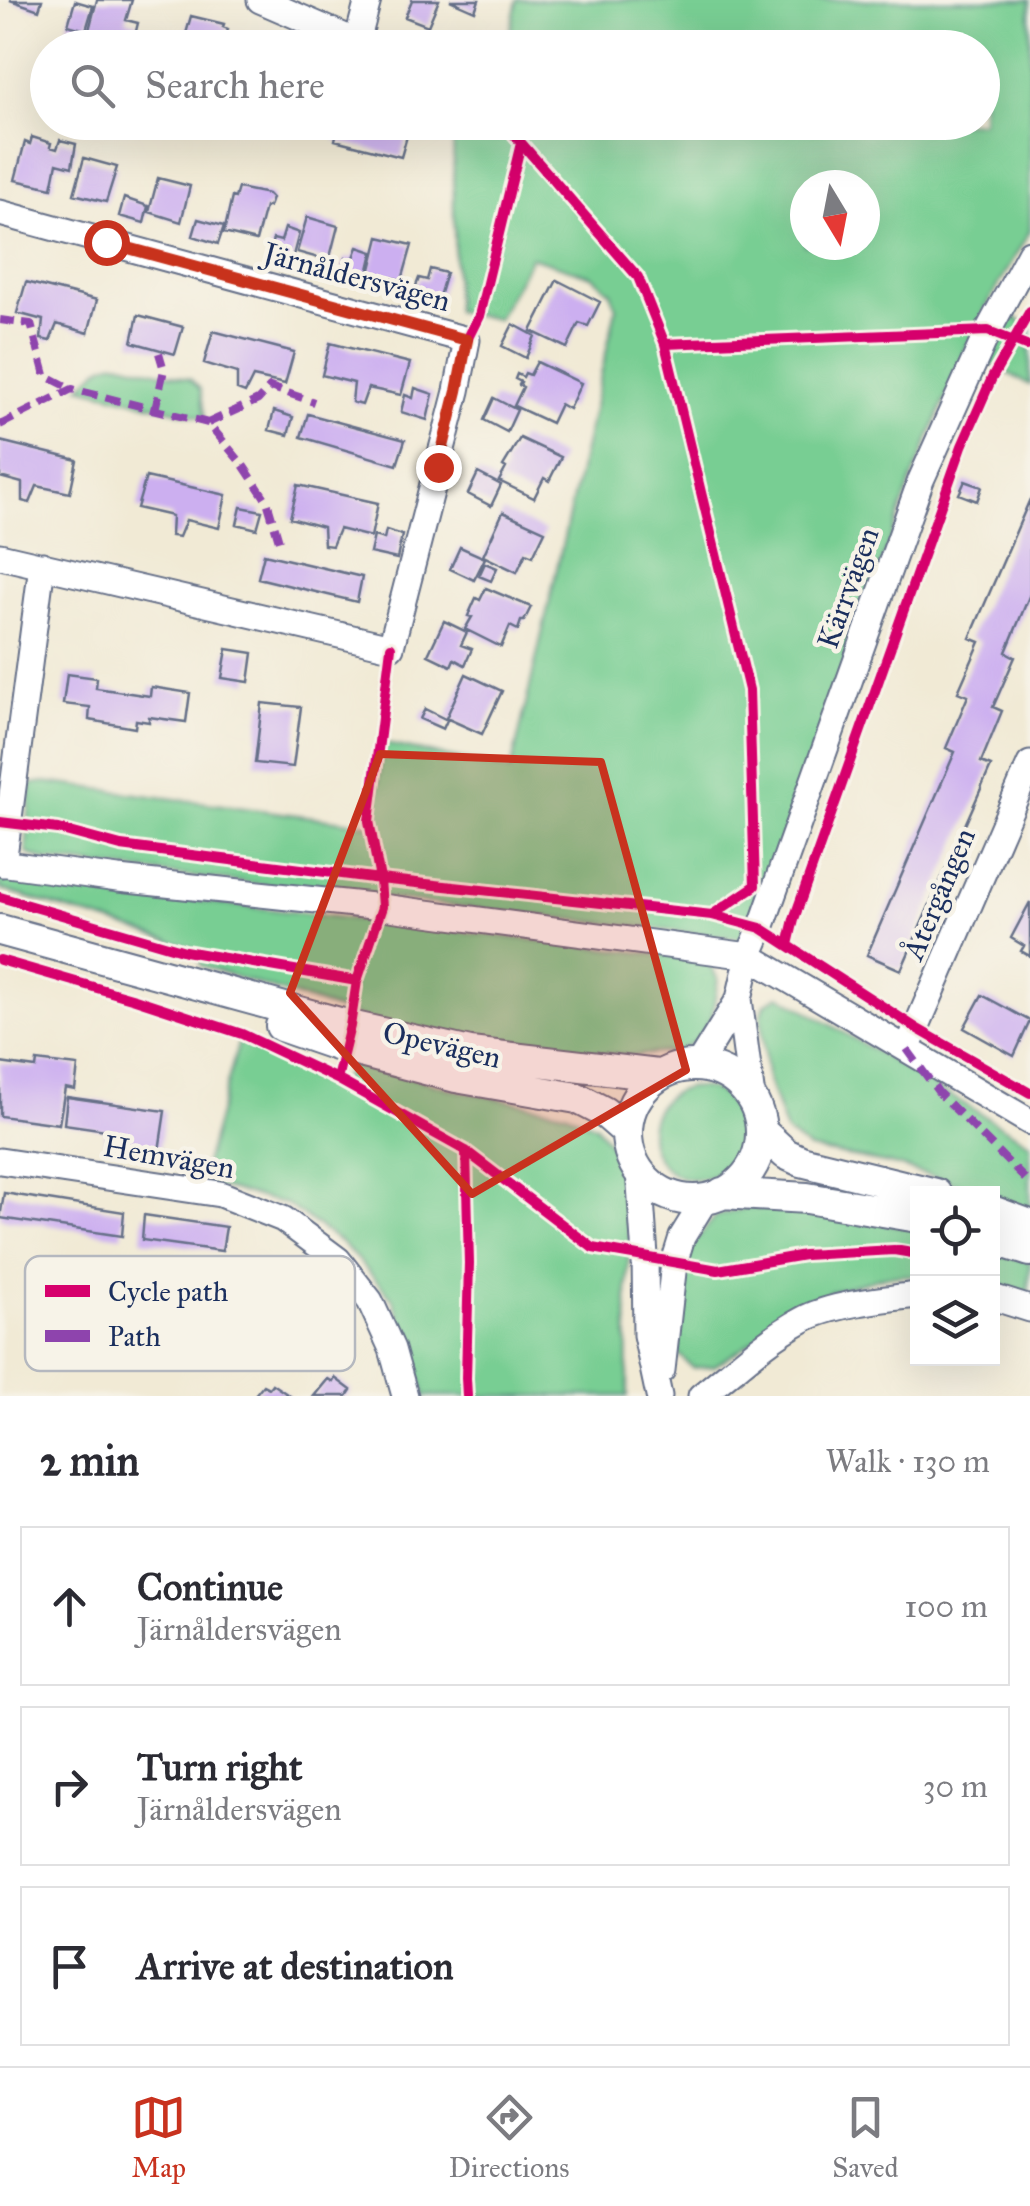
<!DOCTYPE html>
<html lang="en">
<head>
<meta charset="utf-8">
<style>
  body { margin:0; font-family:"IM FELL Great Primer",serif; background:#f2f2f3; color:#2b2b33 }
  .controls { position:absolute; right:30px; bottom:30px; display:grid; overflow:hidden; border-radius:0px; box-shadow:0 10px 40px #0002 }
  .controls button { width:90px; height:90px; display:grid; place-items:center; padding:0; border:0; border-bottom:2px solid #e1e1e2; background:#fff; color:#2b2b33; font:50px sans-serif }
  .compass { position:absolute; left:790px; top:170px; width:90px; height:90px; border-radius:50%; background:#fff; box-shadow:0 10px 40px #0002; rotate:170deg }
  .stop { position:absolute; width:30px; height:30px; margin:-22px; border:8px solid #c8321e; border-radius:50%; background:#fff }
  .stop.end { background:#c8321e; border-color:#fff; box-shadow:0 2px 10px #0008 }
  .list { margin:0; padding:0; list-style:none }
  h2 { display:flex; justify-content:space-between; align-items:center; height:130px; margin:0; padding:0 40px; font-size:42px }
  h2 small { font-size:32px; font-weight:400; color:#7c7c81 }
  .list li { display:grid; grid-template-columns:65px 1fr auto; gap:30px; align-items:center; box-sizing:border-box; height:160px; margin:0 20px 20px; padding:0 20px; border:2px solid #e1e1e2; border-radius:0px }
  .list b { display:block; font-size:38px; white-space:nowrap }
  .list p { margin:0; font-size:32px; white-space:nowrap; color:#7c7c81 }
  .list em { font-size:32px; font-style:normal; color:#7c7c81 }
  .icon { flex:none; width:55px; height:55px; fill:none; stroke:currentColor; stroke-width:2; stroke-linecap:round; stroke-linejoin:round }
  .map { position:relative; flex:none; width:1030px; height:1396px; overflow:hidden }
  .search { position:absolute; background:#fff; box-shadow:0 10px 40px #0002; left:30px; right:30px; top:30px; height:110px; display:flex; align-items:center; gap:25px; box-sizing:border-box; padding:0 35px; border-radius:55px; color:#7c7c81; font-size:38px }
  .sheet { height:670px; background:#fff }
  nav { display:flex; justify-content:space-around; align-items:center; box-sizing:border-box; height:140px; border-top:2px solid #e1e1e2; background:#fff; font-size:28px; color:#7c7c81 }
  nav a { display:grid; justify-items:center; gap:5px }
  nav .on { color:#c8321e }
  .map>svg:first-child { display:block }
  .green { fill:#78ce93; stroke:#4a7e78; stroke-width:2.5; fill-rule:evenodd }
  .building { fill:#ccaff0 }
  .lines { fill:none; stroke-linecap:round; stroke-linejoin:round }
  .minor-casing { stroke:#667088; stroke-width:29 }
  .major-casing { stroke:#667088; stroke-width:34 }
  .minor { stroke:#fff; stroke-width:25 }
  .major { stroke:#fff; stroke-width:30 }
  .quiet { stroke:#8e44ad; stroke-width:8; stroke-dasharray:15 8; stroke-linecap:butt }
  .cycleway-casing { stroke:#f7f3e8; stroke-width:16 }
  .cycleway { stroke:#d6006c; stroke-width:10 }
  .route { stroke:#c8321e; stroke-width:12 }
  .marked { fill:#c8321e; fill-opacity:0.2; stroke:#c8321e; stroke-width:8; stroke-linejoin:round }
  .labels { text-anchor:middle; stroke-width:9; stroke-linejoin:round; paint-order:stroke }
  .street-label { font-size:30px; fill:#1b2f5e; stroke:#f7f3e8 }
  .key { fill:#f7f3e8; stroke:#b5b8bf; stroke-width:2.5 }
  .key-label { font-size:28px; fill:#1b2f5e }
</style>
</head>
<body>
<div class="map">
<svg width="1030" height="1396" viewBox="0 0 1030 1396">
  <rect width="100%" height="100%" fill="#f7f3e8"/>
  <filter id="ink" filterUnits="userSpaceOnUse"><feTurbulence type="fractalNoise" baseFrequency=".01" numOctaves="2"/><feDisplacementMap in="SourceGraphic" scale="20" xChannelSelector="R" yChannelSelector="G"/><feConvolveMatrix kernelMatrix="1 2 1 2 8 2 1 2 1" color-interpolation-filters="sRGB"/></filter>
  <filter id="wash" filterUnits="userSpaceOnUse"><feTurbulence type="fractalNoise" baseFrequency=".0048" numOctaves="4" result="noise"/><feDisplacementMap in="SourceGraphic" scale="40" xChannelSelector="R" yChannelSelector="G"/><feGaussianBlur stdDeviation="2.25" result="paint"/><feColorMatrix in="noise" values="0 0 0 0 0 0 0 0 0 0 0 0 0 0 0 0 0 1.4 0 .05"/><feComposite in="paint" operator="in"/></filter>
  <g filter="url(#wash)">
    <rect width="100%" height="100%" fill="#f1ead5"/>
    <path class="green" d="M517,0h513v231l-39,67 -25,51 -55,133 -165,457 -702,-79 -18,-7 5,-69 14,-2 329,43 8,-82 129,27 105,-461 -5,-17 -19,-16 -61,-19 -34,62 -42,-8 -2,-188 529,-1v-74l-475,-1zM805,185h60v60h-60z
      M1006,311l24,17v57l-47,-25z
      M118,362l72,17 10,10 5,29 -125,-31c13,-11 20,-24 38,-25z
      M0,878l706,82 12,19 -6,37 -14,24 -21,11 -46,5 -110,-11 -149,-24 -170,-55 -9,-18 -193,-59z
      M780,995l250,148v69l-37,-16 -1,-2 -102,-30 -81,-15 -23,-17 -19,-54 -6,-62 4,-12z
      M239,1041l98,49 16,-29 99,28 113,23 31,14 14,18 8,27 12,69 -3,45 1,111h-203l-10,-39 -22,-58 -50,-55 -57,-40 -86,-22z
      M650 1133a46 46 0 1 1 92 0a46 46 0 1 1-92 0Z
      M746,1208l71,3 100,18v46l-31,1 -57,16 -115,74 -21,2 -15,-14v-25l12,-82 26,-31z
      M992,1251l38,11 -2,30 -35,-7z"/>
    <g id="blocks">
      <path class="building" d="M10,0h32l-3,10z
        M97,0h35l-6,20 12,3 -5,20 -44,-13z
        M412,0h27l-11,26 -23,-9z
        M450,0h29l-4,11z
        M75,1l18,5 -7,24 -18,-5z
        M191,16l33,8 -1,3 5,2 -5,19h-41z
        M339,122h72l-10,35 -66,-17z
        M32,137l19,6 -1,4 7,2 3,-9 16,4 -4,23 -15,-4 -5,25 -37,-8 10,-38 5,2z
        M84,158l33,9 -11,35 -32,-8z
        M158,178l32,8 -9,36 -32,-10z
        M238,188l30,6 4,4 -3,9h-4l-9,34 -32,-8 8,-36 3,1z
        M124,198l24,8 -4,17 -25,-7z
        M307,217l31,9 -9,35 -32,-9z
        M198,219l26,7 -6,18 -25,-8z
        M285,228l14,5 -8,30 -23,-8 5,-16 8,2z
        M379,237l33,8 -10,35 -32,-7z
        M358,247l15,5 -7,30 -25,-7 5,-17 7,2z
        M430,269l16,4 -8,27 -25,-6 6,-16 8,2z
        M557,280l43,22 -12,24 -9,-3 -12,25 -36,-17z
        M26,282l71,18 -9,33 -31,-9 -7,17 -9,-2 2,-19 -26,-7z
        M138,315l45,12 -8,27 -43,-12z
        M513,324l22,12 -9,22 -24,-12z
        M213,331l81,21 -9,32 -32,-7 -8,16 -8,-3v-17l-33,-10z
        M330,343l80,20 -9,32 -33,-7 -6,17 -10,-3 2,-19 -32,-8z
        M537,362l44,21 -12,26 -9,-5 -9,19 -37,-17 9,-19 -4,-2 2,-3 -6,-3 2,-5 6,3 2,-4 5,2z
        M415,388l18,6 -6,26 -26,-8 4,-17 8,3z
        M494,398l23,12 -10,22 -23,-12z
        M274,411l19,6 -5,18 -19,-5z
        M308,414l97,26 -8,25 -96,-28z
        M520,438l41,19 -12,24 -5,-3 -10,20 -35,-17 7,-13 -3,-2z
        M0,441l77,19 -7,33 -33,-7 -7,17 -8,-2v-18l-22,-6z
        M478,473l23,12 -10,21 -23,-12z
        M146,477l80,18 -7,33 -33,-8 -7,17 -8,-1 1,-20 -35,-8z
        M965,481l17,6 -5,14 -18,-7z
        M298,485l80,18 -7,34 -32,-8 -7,17 -8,-1 -1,-18 -33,-9z
        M1030,499v95l-24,58 9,5 -22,50 9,4 -21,51 10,4 -90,204 -34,-15 88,-203 -9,-4 22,-52 -10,-4 22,-50 -10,-4z
        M241,507l21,4 -5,18 -20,-5z
        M503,512l42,19 -12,25 -7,-3 -9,19 -34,-16z
        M386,530l16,5 -5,24 -27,-6 4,-17 10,3z
        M460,547l25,11 -11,22 -24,-11z
        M264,554l98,23 -5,25 -99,-24z
        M485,563l12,5 -6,13 -12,-5z
        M486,588l45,19 -7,14h-3l-3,9 -8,-4 -9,21 -36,-18 7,-12 -4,-1 8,-18 4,2z
        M444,621l23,11 -6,13 11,4 -7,16 -11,-6 -3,7 -23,-11z
        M227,649l26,4 -4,29 -27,-4z
        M67,674l30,4 -1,10 54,8 1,-9 39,6 -4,29 -37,-5v5l-13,-2 -1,8 -46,-8 1,-13 -27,-3z
        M466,674l36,17 -20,43 -36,-16z
        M262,703l39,4 -8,60 -38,-4z
        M425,709l22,11 -4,9 -23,-10z
        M1030,902v54l-9,-5 3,-5 -13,-8z
        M982,995l48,26 -16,35 -50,-28z
        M37,1061l41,5 -3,24 -10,-2 -6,36 -59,-8v-53l36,5z
        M67,1097l98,14 -6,40 -55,-8 2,-13 -42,-6z
        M4,1193l120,19 -2,24 -122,-18z
        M144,1215l82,12 -4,24 -80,-11z
        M335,1378l16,12 -4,6h-33l14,-17 5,3z
        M272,1384l18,12h-36l9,-11 6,3z"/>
    </g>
  </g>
  <g filter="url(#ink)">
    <use href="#blocks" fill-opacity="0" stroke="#667088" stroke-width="2.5"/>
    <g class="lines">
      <defs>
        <path id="minor" d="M260,0l97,42 11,-42
          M0,213l467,127 -10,51 -66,256 -391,-91
          M0,863l118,16 264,28 367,49 281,166
          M3,864l39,-299
          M739,999l13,99
          M907,1049l123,-285
          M698,1065l41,-66 10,-43 12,-28 160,-448 67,-149 42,-78
          M0,1161l220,33 63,25 55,41 32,41 22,48 13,47
          M639,1171l6,85 1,79 13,61
          M992,1297l38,12
          M662,1370l12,-107 8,-26 24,-39
          M701,1396c33,-26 64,-56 101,-76 29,-16 83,-21 116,-25"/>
        <path id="major" d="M0,930l350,96 120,27 188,22
          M281,1026l64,22 111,29 121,21 27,14 23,20
          M627 1133a67 67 0 1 1 134 0a67 67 0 1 1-134 0Z
          M761,1131l25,23 15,7 135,33
          M722,1193l85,5 111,19
          M992,1211l38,14
          M992,1239l38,12"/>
      </defs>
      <use href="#minor" class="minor-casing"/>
      <use href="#major" class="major-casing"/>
      <use href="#minor" class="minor"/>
      <use href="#major" class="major"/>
      <path class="quiet" d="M0,320l31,4 14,51 27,14
        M155,410l9,-40 -5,-17
        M208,423l50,-23 12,-13 44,15
        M0,425l72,-36 136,34 35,42 24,36 12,40
        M907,1049l32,44 91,91"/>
      <defs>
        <path id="cycleway" d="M503,122l135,155 27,67 84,346 6,196 -43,29
          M467,340l12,-24 42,-173
          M665,344l323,-13 38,15
          M0,822l58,7 63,17 259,33 332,36 49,13 155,100 114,65
          M0,897l185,54 172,30
          M788,945l6,-26 168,-473 30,-68 38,-67
          M0,960l135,39 107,35 95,45 129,72 127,97 125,22 86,-15 90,-5 24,4
          M337,1079l13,-53 7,-45 25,-74 -2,-28 -11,-58 22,-174
          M466,1151l3,112 -3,115 1,18"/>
      </defs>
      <use href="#cycleway" class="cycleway-casing"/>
      <use href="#cycleway" class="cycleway"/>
    </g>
  </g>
  <g class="lines" filter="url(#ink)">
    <path class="route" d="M106,242l361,98 -10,51 -19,76"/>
  </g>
  <path class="marked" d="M380,754l221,8 85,308 -214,124 -182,-201z"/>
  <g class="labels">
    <g class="street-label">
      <text transform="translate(357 277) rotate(15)" y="10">Järnåldersvägen</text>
      <text transform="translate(848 588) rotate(-70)" y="10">Kärrvägen</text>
      <text transform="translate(939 894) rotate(-67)" y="10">Återgången</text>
      <text transform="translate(442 1045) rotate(13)" y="10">Opevägen</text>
      <text transform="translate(169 1157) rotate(10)" y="10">Hemvägen</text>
    </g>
  </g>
  <rect x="25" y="1256" width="330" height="115" rx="15" class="key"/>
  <rect x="45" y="1285" width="45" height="12" fill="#d6006c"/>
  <rect x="45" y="1330" width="45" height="12" fill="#8e44ad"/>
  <g class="key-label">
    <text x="108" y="1301">Cycle path</text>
    <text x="108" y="1346">Path</text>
  </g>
</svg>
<div class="controls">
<button><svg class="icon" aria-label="locate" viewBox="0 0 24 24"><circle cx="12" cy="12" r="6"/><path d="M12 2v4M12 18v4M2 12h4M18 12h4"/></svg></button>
<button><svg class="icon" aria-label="layers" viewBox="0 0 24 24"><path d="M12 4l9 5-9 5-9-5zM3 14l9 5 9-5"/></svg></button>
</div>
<svg class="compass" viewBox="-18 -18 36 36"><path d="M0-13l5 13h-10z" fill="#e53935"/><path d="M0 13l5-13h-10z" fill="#7c7c81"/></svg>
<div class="stop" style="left:106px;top:242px"></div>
<div class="stop end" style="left:438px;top:467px"></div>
<div class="search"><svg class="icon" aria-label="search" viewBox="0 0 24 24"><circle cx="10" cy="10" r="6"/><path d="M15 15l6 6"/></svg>Search here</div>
</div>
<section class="sheet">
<h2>2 min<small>Walk · 130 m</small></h2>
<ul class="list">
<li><svg class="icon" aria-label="ahead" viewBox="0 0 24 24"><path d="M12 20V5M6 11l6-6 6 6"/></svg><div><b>Continue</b><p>Järnåldersvägen</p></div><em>100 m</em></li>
<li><svg class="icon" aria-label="right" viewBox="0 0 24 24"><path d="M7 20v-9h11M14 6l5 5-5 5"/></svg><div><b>Turn right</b><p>Järnåldersvägen</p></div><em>30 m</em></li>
<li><svg class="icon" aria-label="arrive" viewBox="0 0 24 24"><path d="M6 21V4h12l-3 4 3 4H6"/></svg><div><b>Arrive at destination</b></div></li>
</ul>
</section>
<nav>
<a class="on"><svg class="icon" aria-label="map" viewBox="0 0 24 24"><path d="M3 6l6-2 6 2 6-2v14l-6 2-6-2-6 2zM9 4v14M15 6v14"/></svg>Map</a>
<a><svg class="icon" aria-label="directions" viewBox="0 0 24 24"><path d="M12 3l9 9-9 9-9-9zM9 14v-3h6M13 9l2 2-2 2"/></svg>Directions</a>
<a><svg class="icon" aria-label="saved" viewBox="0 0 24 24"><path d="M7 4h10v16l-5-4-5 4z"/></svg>Saved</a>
</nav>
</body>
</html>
